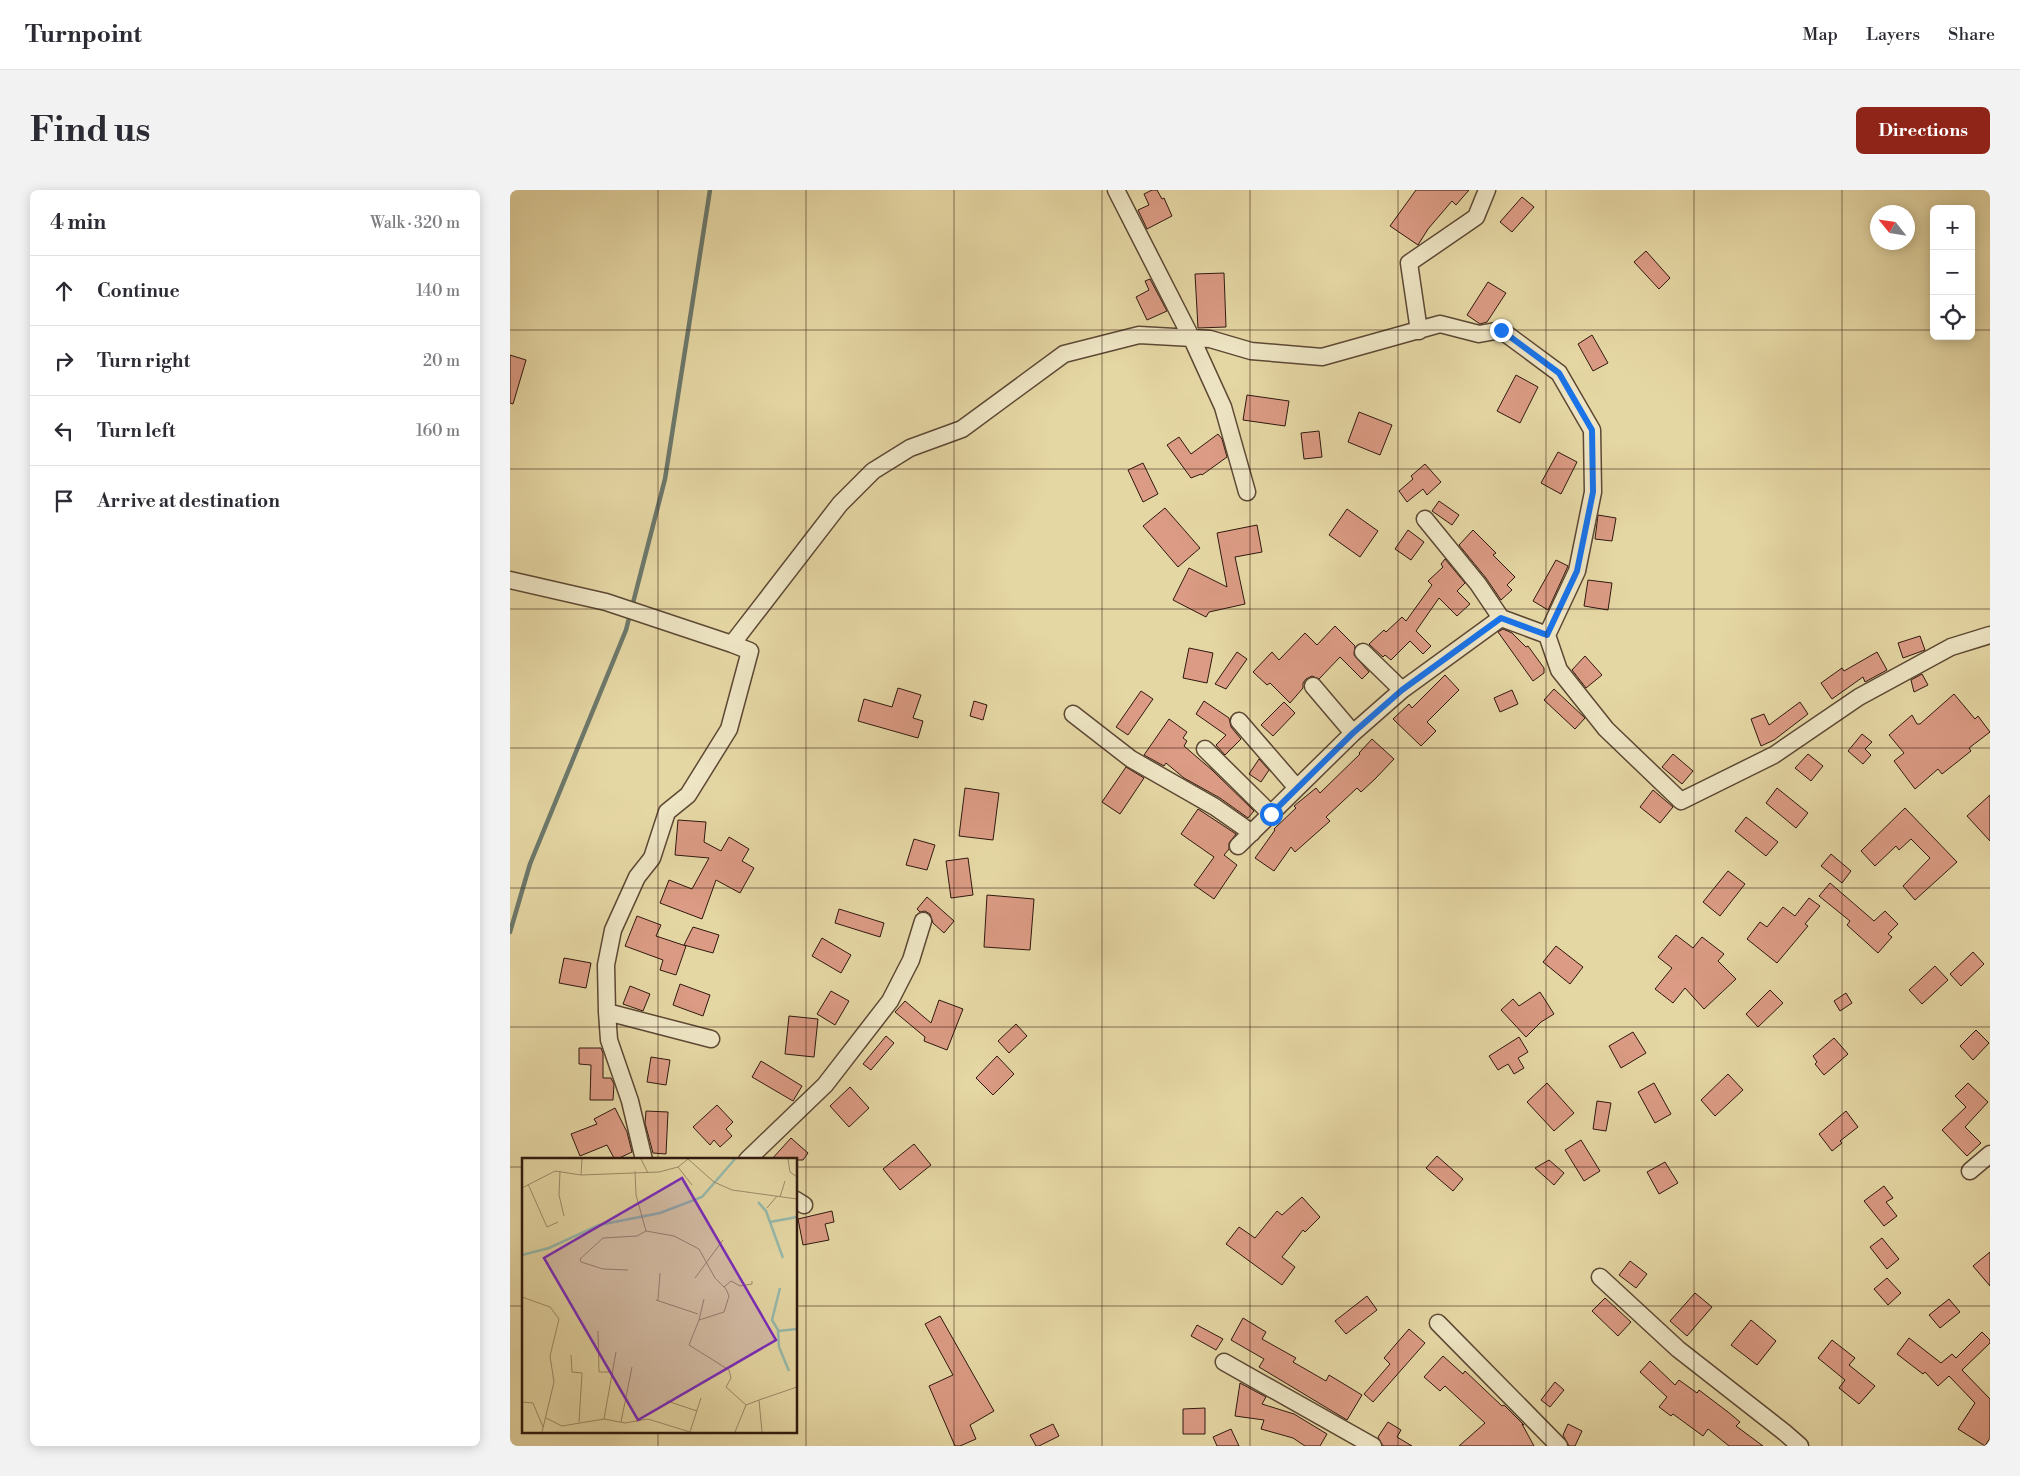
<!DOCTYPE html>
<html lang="en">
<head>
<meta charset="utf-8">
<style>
  body { margin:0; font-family:"Libre Bodoni",serif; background:#f2f2f3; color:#2b2b33 }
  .controls { position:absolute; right:15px; top:15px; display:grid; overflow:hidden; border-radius:8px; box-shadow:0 2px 12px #0003 }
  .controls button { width:45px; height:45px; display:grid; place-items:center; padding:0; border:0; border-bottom:1px solid #e1e1e2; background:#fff; color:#2b2b33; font:25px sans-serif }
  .compass { position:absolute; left:1360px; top:15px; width:45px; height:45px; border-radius:50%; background:#fff; box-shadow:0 2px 12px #0003; rotate:300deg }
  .stop { position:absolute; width:15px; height:15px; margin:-11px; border:4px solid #1a73e8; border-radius:50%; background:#fff }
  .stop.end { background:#1a73e8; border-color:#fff; box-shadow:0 1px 5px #0008 }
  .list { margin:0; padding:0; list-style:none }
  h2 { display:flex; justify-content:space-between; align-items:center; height:65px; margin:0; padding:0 20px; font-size:21px }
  h2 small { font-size:16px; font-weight:400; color:#7c7c81 }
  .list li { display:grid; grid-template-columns:32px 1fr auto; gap:15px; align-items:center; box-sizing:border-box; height:70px; padding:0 20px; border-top:1px solid #e1e1e2 }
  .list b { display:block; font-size:19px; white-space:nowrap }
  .list em { font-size:16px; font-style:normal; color:#7c7c81 }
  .icon { flex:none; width:28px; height:28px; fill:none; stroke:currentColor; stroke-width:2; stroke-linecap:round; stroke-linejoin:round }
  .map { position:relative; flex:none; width:1480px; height:1256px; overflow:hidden; border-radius:8px }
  header { display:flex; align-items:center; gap:30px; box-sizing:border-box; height:70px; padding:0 25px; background:#fff; border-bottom:1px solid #e1e1e2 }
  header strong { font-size:24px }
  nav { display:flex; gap:28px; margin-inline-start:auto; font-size:18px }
  .intro { display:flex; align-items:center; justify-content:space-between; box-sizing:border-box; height:120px; padding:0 30px }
  h1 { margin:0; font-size:35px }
  .button { padding:12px 22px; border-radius:8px; background:#8f2418; color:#fff; font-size:18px; font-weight:700 }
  main { display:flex; gap:30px; padding:0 30px }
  aside { flex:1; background:#fff; border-radius:8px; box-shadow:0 2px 12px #0003 }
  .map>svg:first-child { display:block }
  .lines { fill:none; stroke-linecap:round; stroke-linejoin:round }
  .stream { stroke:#6d796c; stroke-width:4.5 }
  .building { fill:#db9b84; stroke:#30180e }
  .minor-casing { stroke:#5d4834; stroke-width:19 }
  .minor { stroke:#eee5c4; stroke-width:16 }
  .route { stroke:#1a73e8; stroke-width:6 }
  .grid { fill:none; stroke:#30180e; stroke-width:1; stroke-opacity:0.55 }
  .inset-river { fill:none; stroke:#96b9ab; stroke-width:2.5 }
  .inset-road { fill:none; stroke:#9d8b68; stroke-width:1 }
  .view { fill:#7b2cbf; fill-opacity:0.15; stroke:#7b2cbf; stroke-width:2.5 }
  .inset-edge { fill:none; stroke:#30180e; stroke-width:2.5 }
</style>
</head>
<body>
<header>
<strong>Turnpoint</strong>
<nav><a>Map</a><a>Layers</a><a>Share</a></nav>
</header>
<div class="intro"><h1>Find us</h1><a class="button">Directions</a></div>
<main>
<aside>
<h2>4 min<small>Walk · 320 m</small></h2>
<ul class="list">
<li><svg class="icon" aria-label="ahead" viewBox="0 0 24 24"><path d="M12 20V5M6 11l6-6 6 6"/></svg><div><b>Continue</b></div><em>140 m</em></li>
<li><svg class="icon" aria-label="right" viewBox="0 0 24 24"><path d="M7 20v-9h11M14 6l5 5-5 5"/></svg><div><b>Turn right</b></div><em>20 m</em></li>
<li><svg class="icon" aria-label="left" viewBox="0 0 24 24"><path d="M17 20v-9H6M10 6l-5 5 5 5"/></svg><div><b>Turn left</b></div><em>160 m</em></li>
<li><svg class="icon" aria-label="arrive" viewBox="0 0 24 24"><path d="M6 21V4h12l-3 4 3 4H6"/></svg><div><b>Arrive at destination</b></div></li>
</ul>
</aside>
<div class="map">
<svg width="1480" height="1256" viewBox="0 0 1480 1256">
  <rect width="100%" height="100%" fill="#e5d7a4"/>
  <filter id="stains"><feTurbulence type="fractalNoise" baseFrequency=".004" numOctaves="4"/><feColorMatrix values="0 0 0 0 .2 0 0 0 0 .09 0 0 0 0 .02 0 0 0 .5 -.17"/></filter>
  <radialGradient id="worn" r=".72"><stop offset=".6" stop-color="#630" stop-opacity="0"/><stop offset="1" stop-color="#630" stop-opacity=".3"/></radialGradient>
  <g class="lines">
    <path class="stream" d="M0,742l20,-68 96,-234 39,-151 45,-289"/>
  </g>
  <path class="building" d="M642,0h5l5,9 2,-1 8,18 -25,13 -9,-19 11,-5 -5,-11z
    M906,0h53l-13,15 -4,-4 -24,28 -10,16 -28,-19z
    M1012,7l12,10 -22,25 -12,-10z
    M1136,61l24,27 -11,11 -25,-27z
    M714,83l2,54 -28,1 -3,-54z
    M640,89l17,32 -20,9 -11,-23 13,-7 -4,-9z
    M978,92l18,11 -19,29 -7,2 -13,-9z
    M1082,145l16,28 -15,8 -15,-27z
    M0,165l16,5 -13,44 -3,-1z
    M1006,185l22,12 -18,36 -23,-12z
    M737,205l42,6 -4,25 -42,-6z
    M849,222l33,13 -12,30 -32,-13z
    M809,241l3,26 -18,2 -3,-26z
    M708,244l4,5 5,18 -25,18 -1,-1 -10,4 -24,-33 12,-8 12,17z
    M1048,262l19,10 -16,32 -20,-11z
    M633,273l15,31 -15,8 -15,-32z
    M915,274l16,18 -14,13 -4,-6 -16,13 -8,-11 14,-12 -2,-3z
    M929,311l20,14 -7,10 -20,-14z
    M655,318l35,40 -22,19 -35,-41z
    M837,319l31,22 -18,26 -31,-22z
    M1088,325l18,3 -4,23 -17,-2z
    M747,335l5,27 -27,5 10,47 -36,8 -3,5 -33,-17 16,-32 38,19 -10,-54z
    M898,340l16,12 -13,18 -16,-11z
    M963,340l23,23 -3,2 22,22 -8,8 5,5 -11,10 -15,-22 -27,-33z
    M935,369l20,24 -8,8 13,13 -13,12 -18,-18 -23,33 15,15 -8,8 -13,-13 -19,19 -6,-5 -2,2 -14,-13 15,-14 2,2 16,-15 4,4 26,-36 -4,-4 15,-14 -2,-3z
    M1046,370l12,6 -20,44 -15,-9z
    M1078,390l24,3 -4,27 -24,-4z
    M825,436l20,20 -1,9 15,17 -7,7 -22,-22 -21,22 -7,-3 -6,3 -3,4v5l-13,15 -20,-20 -3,2 -14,-13 19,-20 7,8 26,-27 12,12z
    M993,439l9,4 14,14 2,-1 16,22v5l-11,8 -35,-49z
    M1410,446l5,14 -22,8 -5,-15z
    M679,458l24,5 -6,30 -24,-5z
    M727,462l10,7 -21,30 -11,-5z
    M1367,462l10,18 -22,12 -2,-5 -31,22 -11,-16 21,-15 2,3z
    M1075,466l17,19 -16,13 -14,-18z
    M1412,484l6,11 -14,7 -3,-12z
    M935,485l14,15 -32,32 9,9 -15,15 -28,-27 16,-15 3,4z
    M388,498l23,7 -8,23 10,3 -5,17 -60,-17 6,-22 28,8z
    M1044,499l31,29 -10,11 -31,-29z
    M1002,500l6,14 -18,8 -6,-14z
    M631,501l12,8 -25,36 -12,-8z
    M1444,504l21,25 3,-3 12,16 -21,16 2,3 -29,23 -4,-5 -23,20 -21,-28 10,-8 -15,-18 23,-20 5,9h3z
    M464,511l13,4 -4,15 -13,-4z
    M694,511l25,17 2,9 10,12 -16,16 -9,-10 10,-10 -30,-21z
    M774,512l11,11 -22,23 -12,-11z
    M1290,512l8,12 -34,26 -13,6 -10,-27 13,-5 5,11z
    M659,529l18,13 -4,6 4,3 -3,5 28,24 42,41 -6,7 -28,-20 -36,-20 -18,-15 -2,3 -20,-11z
    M1352,544l10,8 -7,7 6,6 -8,9 -15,-13z
    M862,549l22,20 -19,20 -14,13 -4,-4 -31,29 4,4 -35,31 -4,-5 -17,24 -19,-13 20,-28 -1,-1 22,-21 -2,-2 22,-18 4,5 40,-39 -1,-1z
    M1163,564l20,17 -11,13 -20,-17z
    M1298,564l15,12 -12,15 -16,-13z
    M749,569l10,11 -8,12 -12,-8z
    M616,577l18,11 -24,36 -18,-12z
    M455,598l34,5 -6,47 -34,-4z
    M1267,598l31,25 -12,15 -30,-25z
    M1143,600l20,17 -13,16 -20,-16z
    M1480,605v46l-23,-25z
    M1395,618l52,54 -42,38 -12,-14 27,-28 -19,-19 -12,11 -3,-4 -21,20 -14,-15z
    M688,619l38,25 -7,9v6l-5,6 13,10 -23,34 -20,-14 20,-28 -33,-23z
    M1236,627l32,25 -12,14 -31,-25z
    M168,630l28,2 -2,20 17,9 8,-14 20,12 -7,12 12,7 -14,25 -24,-13 -14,39 -42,-16 9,-23 23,9 17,-31 -34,-3z
    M404,649l21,6 -8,25 -21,-5z
    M1321,664l20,17 -9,12 -21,-17z
    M458,668l5,37 -22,3 -5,-37z
    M1218,681l17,13 -25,32 -17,-14z
    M1320,693l44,38 11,-10 13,13 -10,10 4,3 -14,16 -31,-28 3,-4 -31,-25z
    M477,705l47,4 -4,51 -46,-3z
    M417,707l27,24 -10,12 -11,-10 -3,-9 -5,-3 -5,1 -3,-3z
    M1299,708l11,8 -15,18 3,2 -31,37 -30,-24 13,-17 7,5 16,-20 12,9z
    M329,719l45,14 -4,14 -45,-14z
    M127,726l24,9 -5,11 30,10 -10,29 -16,-5 3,-10 -38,-14z
    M183,737l26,8 -6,18 -29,-8z
    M1166,745l17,13 9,-11 22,17 -6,7 18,18 -32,30 -19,-21 -12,15 -18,-14 17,-21 -14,-11z
    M312,748l29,17 -10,18 -29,-17z
    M1046,756l27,21 -13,17 -27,-22z
    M1463,762l11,12 -23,22 -11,-12z
    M54,768l27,5 -5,25 -27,-5z
    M1425,776l13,14 -26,24 -13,-14z
    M170,794l30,11 -7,21 -30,-11z
    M120,796l20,8 -7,17 -20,-7z
    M1260,800l13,13 -25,24 -12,-13z
    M321,801l18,10 -14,24 -18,-11z
    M1030,802l14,22 -13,8 -15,15 -25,-27 12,-11 6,7z
    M1336,803l6,10 -12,8 -6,-10z
    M429,810l24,9 -16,41 -23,-9 1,-4 -30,-25 10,-11 26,22z
    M279,826l29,3 -4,38 -29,-3z
    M506,834l11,12 -18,17 -11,-12z
    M1466,840l13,13 -16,17 -13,-14z
    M1123,842l13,21 -25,15 -12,-22z
    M376,846l8,7 -23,27 -8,-6z
    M1009,847l9,15 -10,6 6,10 -10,6 -6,-10 -10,6 -9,-14z
    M1324,848l14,16 -24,21 -9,-11 2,-2 -4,-6z
    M69,858h22l2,5v25h8l3,6 -1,16h-23l1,-35 -12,-1z
    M487,866l17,18 -21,21 -17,-17z
    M141,867l19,3 -4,25 -19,-3z
    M251,871l41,25 -9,15 -41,-24z
    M1218,884l15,16 -28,26 -14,-16z
    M1037,893l27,30 -20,18 -27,-29z
    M1144,893l17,31 -16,9 -17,-31z
    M1458,893l20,19 -23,25 16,16 -14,13 -25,-26 24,-23 -11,-11z
    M340,897l19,21 -20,19 -19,-21z
    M1087,911l14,2 -5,28 -13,-2z
    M207,915l16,17 -7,7 6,7 -12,11 -6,-7 -4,5 -17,-18z
    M105,918l12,24 5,20 -17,8 -8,-15 -27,11 -9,-22 26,-10 -3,-5z
    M136,921l22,1 -2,42 -13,-1 -8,-30z
    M1336,921l12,16 -18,14 2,2 -10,8 -13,-17z
    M281,948l17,15 -5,7h-32z
    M1071,950l19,31 -16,10 -19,-31z
    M404,954l17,21 -31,25 -17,-21z
    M927,966l26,23 -10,12 -27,-23z
    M1039,970l15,13 -10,12 -19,-17z
    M1155,972l13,21 -19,11 -12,-22z
    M1374,996l9,12 -7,4 11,14 -13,10 -20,-25z
    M792,1007l18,20 -15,15 -2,-2 -21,27 13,10 -13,18 -56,-41 13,-17 16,11 22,-27 5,4z
    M322,1021l2,11 -9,2 4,16 -26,5 -5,-26z
    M1372,1048l17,21 -12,10 -17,-22z
    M1480,1062v34l-17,-20z
    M1120,1071l17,13 -11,14 -17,-13z
    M1377,1088l14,15 -13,12 -14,-16z
    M1185,1103l17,14 -25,29 -17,-15z
    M857,1106l10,14 -31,24 -11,-13z
    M1095,1108l26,24 -13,14 -26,-25z
    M1439,1109l11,13 -20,16 -11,-13z
    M430,1126l54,95 -24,14 6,14 -16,7h-5l-26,-60 24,-11 -28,-51z
    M733,1128l23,14 -4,7 34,19 -3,4 33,19 3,-6 33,20 -15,25 -88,-53 5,-8 -33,-19z
    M1241,1130l25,21 -19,24 -26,-20z
    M687,1135l26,14 -7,11 -25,-14z
    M899,1139l16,14 -52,59 -9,-8 26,-30 -6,-6z
    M1472,1142l8,8v3l-28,27 28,29v39l-5,8 -27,-17 17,-26 -26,-27 -11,10 -13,-14 -2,2 -26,-20 12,-16 32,25 11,-9 4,4z
    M1322,1150l23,18 -6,7 26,21 -16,18 -20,-16 6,-8 -27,-22z
    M933,1166l20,18 2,-3 37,35 2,-1 20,20 -2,-1 12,22h-75l26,-23 -40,-37 -5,5 -16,-14z
    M1140,1171l25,24 4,-5 18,13 2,-3 29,22 12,10 -4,4 27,20h-34l-21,-17 -5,7 -30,-22 -2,2 -12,-9 8,-10 -27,-25z
    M1045,1192l9,8 -14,17 -9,-7z
    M730,1193l26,14 -4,7 32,10 33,20 -7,12h-15l-12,-8 -32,-9 3,-9 -29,-4z
    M695,1218v26h-22v-25z
    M878,1232l13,8 -4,7 15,9h-29l-5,-9z
    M543,1234l6,12 -20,10h-3l-6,-11z
    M1058,1234l14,7 -7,15h-6l-6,-11z
    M721,1239l8,17h-22l-4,-9z"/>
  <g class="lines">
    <defs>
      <path id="minor" d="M606,0l76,149 31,68 24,85
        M909,141l-10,-68 67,-46 11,-27
        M915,329l53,65 23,34 46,17
        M0,390l96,22 126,42 108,-140 33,-33 37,-23 52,-19 102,-75 75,-19 71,4 41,12 71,6 118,-33 39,10 22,-4 58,43 33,57 1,62 -16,79 -30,64 12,35 47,59 75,72 93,-46 85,-58 92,-50 39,-12
        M853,462l39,38
        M803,496l40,47
        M563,524l58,45 84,48 37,26
        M729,531l58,67
        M695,559l66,65
        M728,656l115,-113 49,-43 99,-72
        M97,822l104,27
        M134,970l-14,-59 -21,-61 -2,-28 -1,-47 7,-35 24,-53 15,-19 15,-46 21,-17 41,-66 21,-78 -18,-7
        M237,970l78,-75 65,-84 21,-41 12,-39
        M1460,981l20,-17
        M286,1010l8,5
        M1090,1087l78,72 106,83 16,14
        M928,1133l121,123
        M714,1172l149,84"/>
    </defs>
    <use href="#minor" class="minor-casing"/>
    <use href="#minor" class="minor"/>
  </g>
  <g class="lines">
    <path class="route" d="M761,624l82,-81 49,-43 99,-72 46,17 30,-64 16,-79 -1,-62 -33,-57 -58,-43"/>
  </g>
  <path class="grid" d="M148,0v970M296,0v1256M444,0v1256M592,0v1256M740,0v1256M888,0v1256M1036,0v1256M1184,0v1256M1332,0v1256M0,140h1424M1461,140h19M0,279h1480M0,419h1480M0,558h1480M0,698h1480M0,837h1480M0,977h14M286,977h1194M0,1116h14M286,1116h1194M148,1242v14"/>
  <g transform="translate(12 968)">
    <rect width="275" height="275" fill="#e5d7a4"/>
    <path class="inset-river" d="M236,44l8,9 17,47M248,64l27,-5M0,97l27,-7 50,-23 61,-12 42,-16 33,-38M258,130l-8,32 6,10 1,17 10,24M256,173l19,-2"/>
    <path class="inset-road" d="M119,1l7,14M266,1l2,13 7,5M156,9l14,18M38,13l-1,24 5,21M113,13l1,24 10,36 28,5 25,13 16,29 11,11 3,7 -5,16 -25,8 -10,25 40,25 2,8 -5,9 20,18M59,17l1,-16M6,26l19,43 11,-5M0,30l33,-17 26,4 78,-3 19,-5 10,-8 26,23 18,8 65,9M258,39l5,-16M245,50l10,-12M106,112l-25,-1 -22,-7 -1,-3 23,-21 34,-2 9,-5M173,120l28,-38M202,129l7,-6 9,5 12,-2v-3M0,139l28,10 9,12 -9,37 4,26 -12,50M134,142l42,14M136,142l2,-27M177,162l5,-21M76,173l1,41h11M49,197l1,17 10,1 -3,49M145,243l30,10M0,244l11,1 10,24M24,260l16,8 42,-7 21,4 23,-4 42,13M82,261l12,-67M99,264l11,-55M168,274l11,-34M213,274l11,-27 13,-5M240,274l-3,-32 38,-13"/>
    <path class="view" d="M160,20l94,162 -138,80 -94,-162z"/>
    <rect width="275" height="275" class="inset-edge"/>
  </g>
  <rect width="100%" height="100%" filter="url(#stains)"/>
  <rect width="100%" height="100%" fill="url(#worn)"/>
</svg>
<div class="controls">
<button>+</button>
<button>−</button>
<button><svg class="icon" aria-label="locate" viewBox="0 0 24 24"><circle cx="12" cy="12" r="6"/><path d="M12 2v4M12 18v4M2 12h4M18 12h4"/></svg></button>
</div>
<svg class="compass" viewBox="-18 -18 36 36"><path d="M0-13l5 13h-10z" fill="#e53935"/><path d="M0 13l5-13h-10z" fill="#7c7c81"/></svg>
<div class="stop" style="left:761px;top:624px"></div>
<div class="stop end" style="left:991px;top:140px"></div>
</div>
</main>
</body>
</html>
